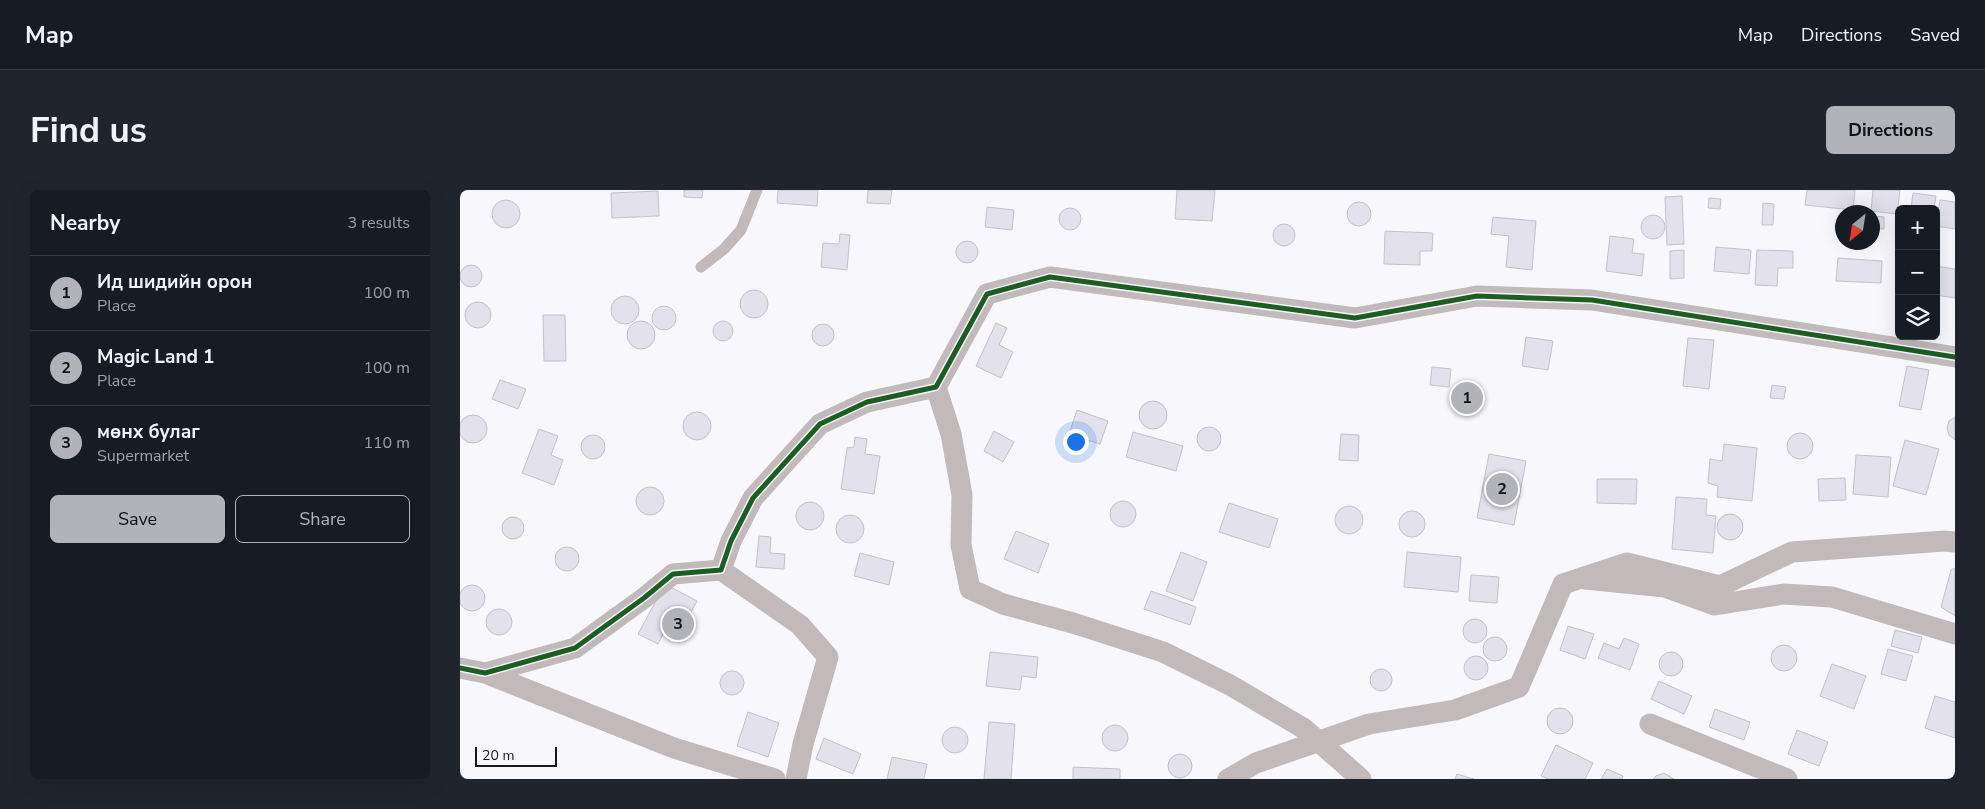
<!DOCTYPE html>
<html lang="en">
<head>
<meta charset="utf-8">
<style>
  body { margin:0; font-family:"Nunito Sans",sans-serif; background:#20242c; color:#f1f3f6 }
  .controls { position:absolute; right:15px; top:15px; display:grid; overflow:hidden; border-radius:8px; box-shadow:0 5px 20px #0002 }
  .controls button { width:45px; height:45px; display:grid; place-items:center; padding:0; border:0; border-bottom:1px solid #363941; background:#171b24; color:#f1f3f6; font:25px sans-serif }
  .compass { position:absolute; left:1375px; top:15px; width:45px; height:45px; border-radius:50%; background:#171b24; box-shadow:0 5px 20px #0002; rotate:210deg }
  .scale { position:absolute; left:15px; bottom:12px; width:82px; box-sizing:border-box; padding-left:5px; border:2px solid #17151e; border-top:0; font-size:14px; line-height:18px; white-space:nowrap; color:#17151e; -webkit-text-stroke:4px #f7f4ff; paint-order:stroke }
  .you { position:absolute; left:615px; top:251px; width:18px; height:18px; margin:-12px; border:4px solid #fff; border-radius:50%; background:#1a73e8; box-shadow:0 0 0 8px #1a73e833 }
  .badge { display:grid; place-items:center; width:32px; height:32px; border-radius:50%; background:#b2b3b8; color:#111; font-size:16px; font-weight:700 }
  .pin { position:absolute; translate:-50% -50%; border:2px solid #fff; box-shadow:0 1px 5px #0006 }
  .list { margin:0; padding:0; list-style:none }
  h2 { display:flex; justify-content:space-between; align-items:center; height:65px; margin:0; padding:0 20px; font-size:21px }
  h2 small { font-size:16px; font-weight:400; color:#9ea1a6 }
  .list li { display:grid; grid-template-columns:32px 1fr auto; gap:15px; align-items:center; box-sizing:border-box; height:75px; padding:0 20px; border-top:1px solid #363941 }
  .list b { display:block; font-size:19px; white-space:nowrap }
  .list p { margin:0; font-size:16px; white-space:nowrap; color:#9ea1a6 }
  .list em { font-size:16px; font-style:normal; color:#9ea1a6 }
  .actions { display:flex; gap:10px; padding:15px 20px }
  .actions a { flex:1; padding:11px 0; border:1px solid #b2b3b8; border-radius:8px; text-align:center; font-size:18px; color:#b2b3b8 }
  .actions .main { background:#b2b3b8; color:#111 }
  .icon { flex:none; width:28px; height:28px; fill:none; stroke:currentColor; stroke-width:2; stroke-linecap:round; stroke-linejoin:round }
  .map { position:relative; flex:none; width:1495px; height:589px; overflow:hidden; border-radius:8px }
  header { display:flex; align-items:center; gap:30px; box-sizing:border-box; height:70px; padding:0 25px; background:#171b24; border-bottom:1px solid #363941 }
  header strong { font-size:24px }
  nav { display:flex; gap:28px; margin-inline-start:auto; font-size:18px }
  .intro { display:flex; align-items:center; justify-content:space-between; box-sizing:border-box; height:120px; padding:0 30px }
  h1 { margin:0; font-size:35px }
  .button { padding:12px 22px; border-radius:8px; background:#b2b3b8; color:#111; font-size:18px; font-weight:700 }
  main { display:flex; gap:30px; padding:0 30px }
  aside { flex:1; background:#171b24; border-radius:8px; box-shadow:0 5px 20px #0002 }
  .map>svg:first-child { display:block }
  .building { fill:#e2e1ec; stroke:#c2c2c9 }
  .lines { fill:none; stroke-linecap:round; stroke-linejoin:round }
  .service { stroke:#c1b9ba; stroke-width:11 }
  .minor { stroke:#c1b9ba; stroke-width:21 }
  .minor-bridge { stroke:#c1b9ba; stroke-width:21 }
  .cycleway-casing { stroke:#f7f4ff; stroke-width:8 }
  .cycleway { stroke:#1b5e20; stroke-width:5 }
</style>
</head>
<body>
<header>
<strong>Map</strong>
<nav><a>Map</a><a>Directions</a><a>Saved</a></nav>
</header>
<div class="intro"><h1>Find us</h1><a class="button">Directions</a></div>
<main>
<aside>
<h2>Nearby<small>3 results</small></h2>
<ul class="list">
<li><span class="badge">1</span><div><b>Ид шидийн орон</b><p>Place</p></div><em>100 m</em></li>
<li><span class="badge">2</span><div><b>Magic Land 1</b><p>Place</p></div><em>100 m</em></li>
<li><span class="badge">3</span><div><b>мөнх булаг</b><p>Supermarket</p></div><em>110 m</em></li>
</ul>
<div class="actions"><a class="main">Save</a><a>Share</a></div>
</aside>
<div class="map">
<svg width="1495" height="589" viewBox="0 0 1495 589">
  <rect width="100%" height="100%" fill="#f8f7fc"/>
  <path class="building" d="M224,0h19l-1,8 -18,-1z
    M318,0h40l-1,16 -40,-3z
    M408,0h24l-2,14 -23,-1z
    M717,0h38l-3,31 -37,-2z
    M1347,0h48l-2,20 -48,-5z
    M1413,0h27l-3,24 -26,-3z
    M198,1l1,25 -47,2 -1,-25z
    M1453,3l23,3 -2,13h-23z
    M1222,6l2,48 -17,1 -2,-48z
    M1249,8l12,1 -1,10 -12,-1z
    M32 24a14 14 0 1 1 28 0a14 14 0 1 1-28 0Z
    M1480,10l15,2v27l-19,-3z
    M887 24a12 12 0 1 1 24 0a12 12 0 1 1-24 0Z
    M1303,13l11,1 -1,21h-11z
    M527,17l27,3 -2,20 -27,-3z
    M599 29a11 11 0 1 1 22 0a11 11 0 1 1-22 0Z
    M1181 37a12 12 0 1 1 24 0a12 12 0 1 1-24 0Z
    M1412,26l12,1v12l-12,-1z
    M1033,27l43,4 -4,49 -26,-3 3,-31 -18,-2z
    M813 45a11 11 0 1 1 22 0a11 11 0 1 1-22 0Z
    M925,41l48,2 -1,18h-12v14l-36,-1z
    M380,44l10,1 -3,35 -26,-3 2,-24 16,1z
    M1150,46l24,3 -2,14 12,1 -2,22 -36,-5z
    M496 62a11 11 0 1 1 22 0a11 11 0 1 1-22 0Z
    M1256,57l35,3 -2,24 -35,-3z
    M1224,60v28l-14,1v-28z
    M1297,60l36,1v17h-15l-1,18 -22,-1z
    M1378,68l44,3 -1,22 -45,-2z
    M0 86a11 11 0 1 1 22 0a11 11 0 1 1-22 0Z
    M1476,76l19,3v29l-19,-3z
    M280 114a14 14 0 1 1 28 0a14 14 0 1 1-28 0Z
    M151 120a14 14 0 1 1 28 0a14 14 0 1 1-28 0Z
    M5 125a13 13 0 1 1 26 0a13 13 0 1 1-26 0Z
    M192 128a12 12 0 1 1 24 0a12 12 0 1 1-24 0Z
    M83,125h22l1,46h-22z
    M167 145a14 14 0 1 1 28 0a14 14 0 1 1-28 0Z
    M253 141a10 10 0 1 1 20 0a10 10 0 1 1-20 0Z
    M536,133l11,5 -8,17 14,7 -12,26 -25,-12z
    M352 145a11 11 0 1 1 22 0a11 11 0 1 1-22 0Z
    M1066,147l27,4 -5,29 -26,-4z
    M1228,148l26,2 -5,49 -26,-3z
    M1447,176l22,4 -8,40 -22,-4z
    M972,177l19,2 -2,18 -19,-2z
    M40,190l26,9 -8,20 -26,-10z
    M1312,195l14,2 -2,12 -14,-1z
    M679 225a14 14 0 1 1 28 0a14 14 0 1 1-28 0Z
    M617,220l31,11 -8,23 -31,-10z
    M223 236a14 14 0 1 1 28 0a14 14 0 1 1-28 0Z
    M-1 239a14 14 0 1 1 28 0a14 14 0 1 1-28 0Z
    M1495,227v23l-6,-5 -2,-7 2,-7z
    M737 249a12 12 0 1 1 24 0a12 12 0 1 1-24 0Z
    M79,239l19,7 -7,19 12,5 -9,25 -32,-12z
    M534,241l20,11 -11,20 -19,-11z
    M673,242l50,14 -7,25 -50,-14z
    M1327 256a13 13 0 1 1 26 0a13 13 0 1 1-26 0Z
    M881,244l18,1 -1,26 -19,-1z
    M121 257a12 12 0 1 1 24 0a12 12 0 1 1-24 0Z
    M395,247l12,2 -2,15 15,2 -6,38 -33,-5 6,-41 7,-1z
    M1445,250l34,9 -13,46 -33,-9z
    M1264,254l33,4 -5,53 -35,-4 1,-11 -10,-3 2,-24 12,2z
    M1029,264l37,7 -12,64 -37,-7z
    M1396,265l35,2 -3,40 -35,-3z
    M1385,288l1,22 -27,1 -1,-22z
    M1137,289h40l-1,25 -39,-1z
    M176 311a14 14 0 1 1 28 0a14 14 0 1 1-28 0Z
    M1216,307l31,2 -1,16 10,1 -3,37 -41,-4z
    M650 324a13 13 0 1 1 26 0a13 13 0 1 1-26 0Z
    M336 326a14 14 0 1 1 28 0a14 14 0 1 1-28 0Z
    M769,313l49,16 -9,29 -50,-16z
    M875 330a14 14 0 1 1 28 0a14 14 0 1 1-28 0Z
    M939 334a13 13 0 1 1 26 0a13 13 0 1 1-26 0Z
    M1257 337a13 13 0 1 1 26 0a13 13 0 1 1-26 0Z
    M376 339a14 14 0 1 1 28 0a14 14 0 1 1-28 0Z
    M42 338a11 11 0 1 1 22 0a11 11 0 1 1-22 0Z
    M556,341l33,13 -11,29 -34,-14z
    M299,346l12,1 -1,16 15,1 -1,15 -28,-2z
    M95 369a12 12 0 1 1 24 0a12 12 0 1 1-24 0Z
    M721,362l26,10 -14,39 -27,-10z
    M947,362l54,5 -3,35 -54,-5z
    M400,363l34,9 -5,23 -35,-9z
    M1495,378v48l-14,-9 10,-37z
    M1011,385l28,2 -2,26 -28,-2z
    M205,394l32,17 -21,40 -13,-7 -5,10 -20,-10z
    M-1 408a13 13 0 1 1 26 0a13 13 0 1 1-26 0Z
    M691,401l45,16 -6,18 -46,-16z
    M26 432a13 13 0 1 1 26 0a13 13 0 1 1-26 0Z
    M1003 441a12 12 0 1 1 24 0a12 12 0 1 1-24 0Z
    M1108,436l26,8 -9,25 -25,-9z
    M1435,440l27,7 -4,16 -27,-7z
    M1023 459a12 12 0 1 1 24 0a12 12 0 1 1-24 0Z
    M1164,448l15,6 -9,26 -32,-12 6,-15 15,6z
    M1311 468a13 13 0 1 1 26 0a13 13 0 1 1-26 0Z
    M1428,459l25,7 -7,25 -25,-7z
    M530,462l48,5 -2,21 -14,-2 -2,14 -34,-4z
    M1199 474a12 12 0 1 1 24 0a12 12 0 1 1-24 0Z
    M1004 478a12 12 0 1 1 24 0a12 12 0 1 1-24 0Z
    M1372,474l34,12 -12,33 -34,-13z
    M910 490a11 11 0 1 1 22 0a11 11 0 1 1-22 0Z
    M260 493a12 12 0 1 1 24 0a12 12 0 1 1-24 0Z
    M1199,491l33,15 -8,18 -33,-15z
    M1475,506l20,6v36l-30,-10z
    M1087 531a13 13 0 1 1 26 0a13 13 0 1 1-26 0Z
    M1255,519l35,13 -6,18 -35,-13z
    M288,522l31,11 -11,34 -31,-11z
    M529,532l26,2 -4,55h-27z
    M642 548a13 13 0 1 1 26 0a13 13 0 1 1-26 0Z
    M482 550a13 13 0 1 1 26 0a13 13 0 1 1-26 0Z
    M1337,540l31,12 -9,24 -31,-12z
    M364,548l37,16 -8,20 -37,-15z
    M1096,555l37,18 -8,16h-37l-7,-3z
    M708 576a12 12 0 1 1 24 0a12 12 0 1 1-24 0Z
    M432,567l35,7 -3,15h-37z
    M613,577l47,2v10h-47z
    M1147,579l16,7 -1,3h-21z
    M1204,583l10,6h-21l3,-3z
    M997,584l17,5h-19z"/>
  <g class="lines">
    <path class="service" d="M241,77l23,-18 17,-19 16,-40"/>
    <path class="minor" d="M476,197l15,47 11,61 -1,50 9,44 33,15 70,19 90,29 67,33 73,43
      M261,380l79,55 28,32 -25,87 -7,35
      M1125,389l80,8 50,18 69,-11 48,3 123,37
      M0,478l25,5 90,-25 69,-50 29,-24 48,-4 10,-29 22,-43 67,-74 47,-22 69,-15 51,-93 63,-17 305,41 122,-22 115,4 363,57
      M25,483l189,75 101,31
      M1190,534l137,55
      M874,565l27,24
      M768,589l28,-16 113,-39 86,-14 64,-23 44,-103 64,-21 93,23 72,-34 152,-11 11,1"/>
    <path class="minor-bridge" d="M843,538l31,27"/>
    <defs>
      <path id="cycleway" d="M0,478l25,5 90,-25 69,-50 29,-24 48,-4 10,-29 22,-43 67,-74 47,-22 69,-15 51,-93 63,-17 305,41 122,-22 115,4 363,57"/>
    </defs>
    <use href="#cycleway" class="cycleway-casing"/>
    <use href="#cycleway" class="cycleway"/>
  </g>
</svg>
<div class="controls">
<button>+</button>
<button>−</button>
<button><svg class="icon" aria-label="layers" viewBox="0 0 24 24"><path d="M12 4l9 5-9 5-9-5zM3 14l9 5 9-5"/></svg></button>
</div>
<svg class="compass" viewBox="-18 -18 36 36"><path d="M0-13l5 13h-10z" fill="#e53935"/><path d="M0 13l5-13h-10z" fill="#9ea1a6"/></svg>
<div class="scale">20 m</div>
<div class="you"></div>
<div class="pin badge" style="left:1007px;top:208px">1</div>
<div class="pin badge" style="left:1042px;top:299px">2</div>
<div class="pin badge" style="left:218px;top:434px">3</div>
</div>
</main>
</body>
</html>
